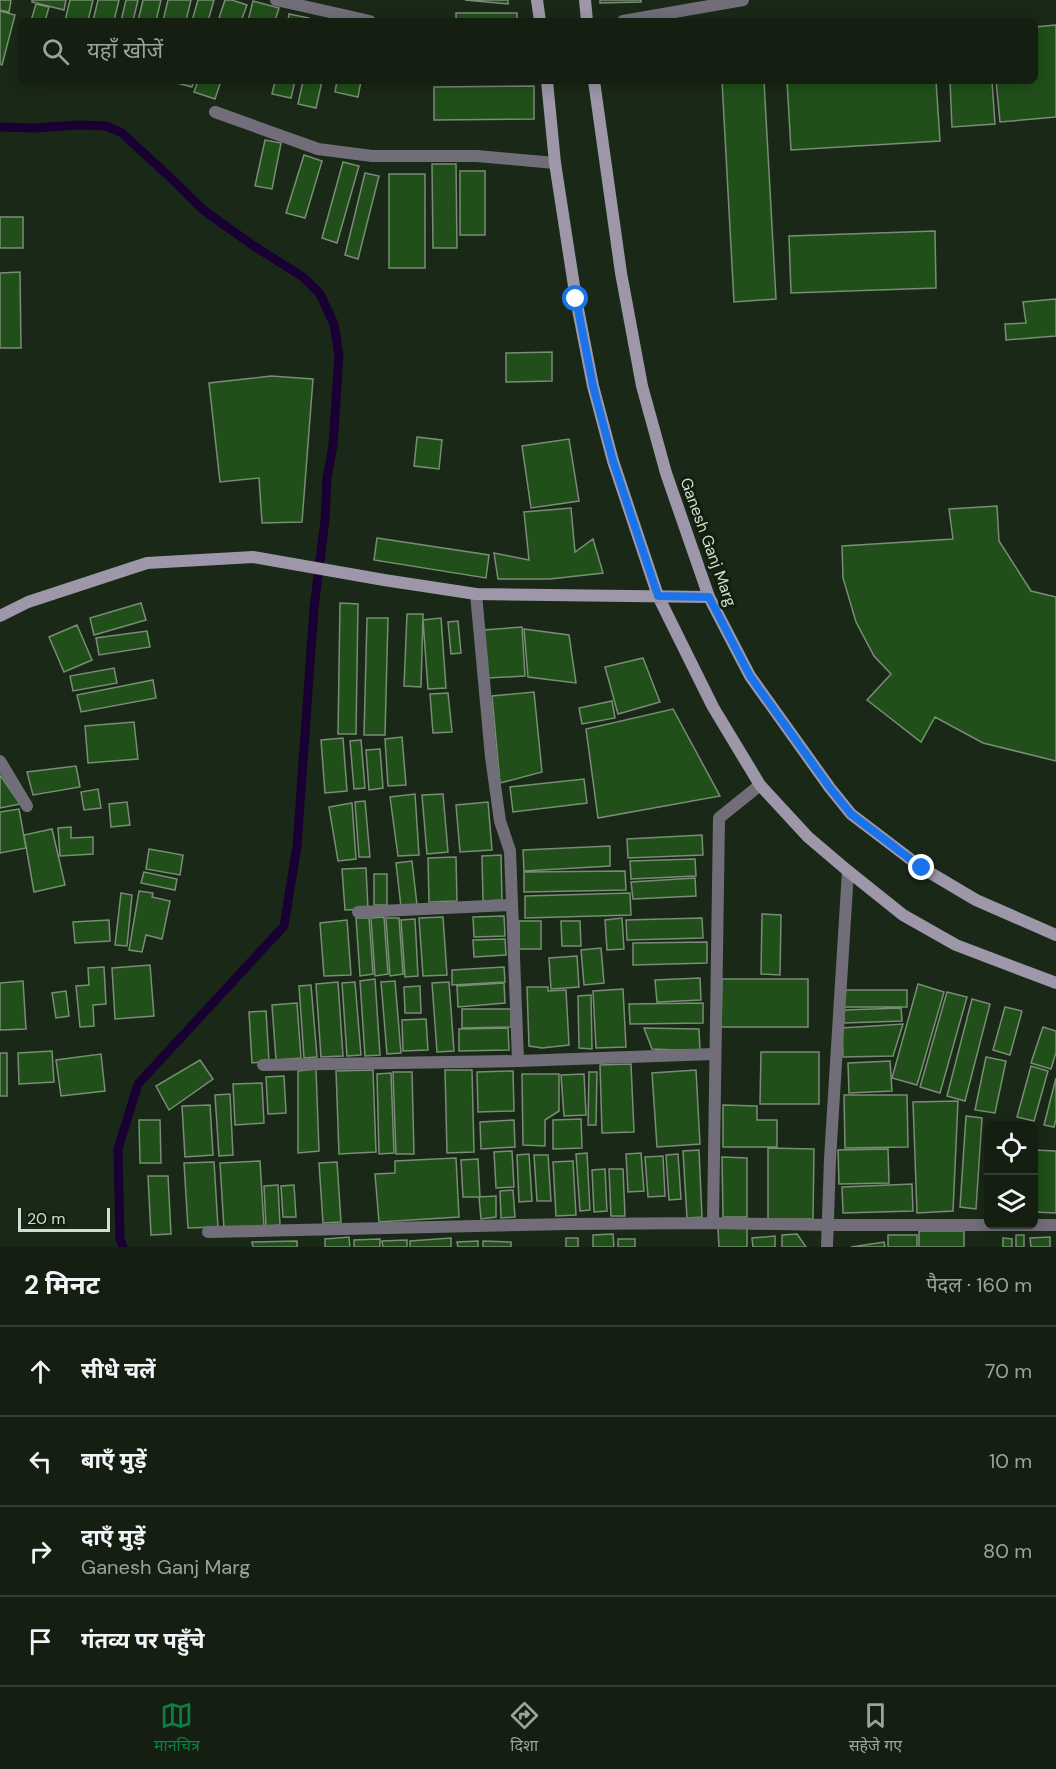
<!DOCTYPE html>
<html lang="hi">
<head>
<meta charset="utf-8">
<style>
  body { margin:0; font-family:"DM Sans","Noto Sans Devanagari",sans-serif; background:#1d271a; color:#f1f3f6 }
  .controls { position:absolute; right:18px; bottom:18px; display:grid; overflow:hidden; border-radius:9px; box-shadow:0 3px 15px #0003 }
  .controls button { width:54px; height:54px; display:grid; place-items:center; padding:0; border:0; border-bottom:2px solid #333d31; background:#141f11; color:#f1f3f6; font:30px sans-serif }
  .scale { position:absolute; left:18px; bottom:15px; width:92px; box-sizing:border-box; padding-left:6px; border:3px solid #d4ded2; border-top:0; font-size:16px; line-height:21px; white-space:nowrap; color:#d4ded2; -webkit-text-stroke:4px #101f0e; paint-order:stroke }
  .stop { position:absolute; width:18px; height:18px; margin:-14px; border:4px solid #1a73e8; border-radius:50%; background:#fff }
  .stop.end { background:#1a73e8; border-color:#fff; box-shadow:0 2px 6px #0008 }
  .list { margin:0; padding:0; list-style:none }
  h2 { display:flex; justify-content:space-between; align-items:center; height:78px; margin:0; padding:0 24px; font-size:26px }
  h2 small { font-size:20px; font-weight:400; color:#9da29f }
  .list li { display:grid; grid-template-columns:39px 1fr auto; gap:18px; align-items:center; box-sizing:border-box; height:90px; padding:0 24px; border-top:2px solid #333d31 }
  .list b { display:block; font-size:22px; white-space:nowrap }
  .list p { margin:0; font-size:20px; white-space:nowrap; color:#9da29f }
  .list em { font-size:20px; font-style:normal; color:#9da29f }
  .icon { flex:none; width:33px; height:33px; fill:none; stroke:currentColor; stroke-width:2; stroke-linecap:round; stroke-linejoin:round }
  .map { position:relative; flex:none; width:1056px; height:1247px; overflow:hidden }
  .search { position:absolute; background:#141f11; box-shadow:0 3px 15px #0003; left:18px; right:18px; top:18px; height:66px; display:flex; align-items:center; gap:15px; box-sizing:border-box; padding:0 21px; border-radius:9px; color:#9da29f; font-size:22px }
  .sheet { height:438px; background:#141f11 }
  nav { display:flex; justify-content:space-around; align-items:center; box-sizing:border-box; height:84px; border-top:2px solid #333d31; background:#141f11; font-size:16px; color:#9da29f }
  nav a { display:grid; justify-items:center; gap:3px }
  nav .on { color:#0b8043 }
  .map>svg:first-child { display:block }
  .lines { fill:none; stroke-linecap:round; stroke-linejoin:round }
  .stream { stroke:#190033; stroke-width:9 }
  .building { fill:#214f1a; stroke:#798c76; stroke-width:1.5 }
  .street { stroke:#716e79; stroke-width:12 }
  .secondary { stroke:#9d97a9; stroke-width:12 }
  .route { stroke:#1a73e8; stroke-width:8 }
  .labels { text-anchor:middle; stroke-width:6; stroke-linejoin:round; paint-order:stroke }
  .street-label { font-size:16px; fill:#d4ded2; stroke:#101f0e }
</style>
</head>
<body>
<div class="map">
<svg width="1056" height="1247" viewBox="0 0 1056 1247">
  <rect width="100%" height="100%" fill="#1a2917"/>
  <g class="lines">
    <path class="stream" d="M0,127l35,1 43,-3 28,1 16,7 53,49 27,27 52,37 49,31 17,17 14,30 5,32 -6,89 -6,34 -2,41 -11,88 -17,238 -13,80 -146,158 -20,65 2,90 3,8"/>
  </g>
  <path class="building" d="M0,0h11l-2,12 -9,-2z
    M32,0h34l-2,10 -32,-8z
    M70,0h23l-5,21h-23z
    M98,0h21l-5,21h-21z
    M126,0h12l-5,21h-12z
    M143,0h18l-5,21h-18z
    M168,0h23l-5,21h-23z
    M198,0h16l-6,21h-16z
    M225,0h7l15,5 -6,16h-23z
    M465,0h43v4z
    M600,0h41v2l-41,1z
    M253,1l26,7 -4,13h-27z
    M36,4l13,3 -4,14h-14z
    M0,11l15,4 -13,50 -2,-1z
    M456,13h61v8h-61z
    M289,14l20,4 -1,3h-20z
    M1056,25v92l-56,5 -4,-41h39v-54z
    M178,81h16l-2,6 -15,-4z
    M198,81h23l-6,18 -21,-7z
    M275,81h20l-4,17 -19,-4z
    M303,81h19l-6,27 -18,-4z
    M337,81h24l-3,16 -23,-5z
    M722,81h42l12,218 -42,3z
    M787,81h149l4,60 -149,9z
    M950,81h42l3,43 -43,3z
    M534,86v33l-100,1v-33z
    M265,140l16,3 -9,46 -17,-3z
    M304,155l18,6 -17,57 -19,-5z
    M343,162l16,4 -22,77 -15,-5z
    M432,164h24l1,84h-24z
    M460,171h25v64h-25z
    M365,173l14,3 -21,83 -13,-4z
    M389,174h36v94h-36z
    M0,217h23v31h-23z
    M935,231l1,57 -145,5 -2,-57z
    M20,272l1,76h-21v-75z
    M1056,299v37l-50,4 -1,-16 21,-1 -3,-21z
    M552,352v29l-46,1v-29z
    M271,376l42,3 -11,143 -40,1 -3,-45 -39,4 -11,-99z
    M417,437l25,3 -3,29 -25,-3z
    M569,439l10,62 -48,7 -9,-62z
    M997,506l2,35 32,50 25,6v164l-73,-18 -48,-26 -14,25 -54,-42 24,-26 -17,-18 -18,-34 -13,-44 -1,-32 111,-7 -4,-30z
    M571,508l4,44 18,-13 10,34 -53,6h-52l-4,-26 35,7 -5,-48z
    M377,538l112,17 -3,23 -112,-18z
    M141,603l5,17 -52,15 -4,-17z
    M340,603l18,1 -2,130h-18z
    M407,614h16l-2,73 -17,-1z
    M367,618h21l-3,117h-21z
    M441,618l5,70 -18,1 -5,-69z
    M458,621l3,32 -10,1 -3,-32z
    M77,625l15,35 -28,12 -15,-35z
    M522,627l3,49 -37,2 -4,-48z
    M524,629l45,6 7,48 -48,-6z
    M147,631l3,16 -51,8 -3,-17z
    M643,658l17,44 -42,12 -13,-47z
    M114,668l3,15 -44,8 -3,-15z
    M153,680l3,18 -75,14 -4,-17z
    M534,692l8,80 -42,11 -8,-87z
    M448,693l4,39 -19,1 -3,-39z
    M612,701l3,17 -33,6 -3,-16z
    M673,709l47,87 -122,22 -12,-89z
    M134,722l4,37 -50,4 -3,-37z
    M402,737l4,48 -18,1 -3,-47z
    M343,738l4,53 -22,2 -4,-53z
    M361,740l4,48 -11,1 -4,-48z
    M380,749l3,39 -14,2 -3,-40z
    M76,766l4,21 -47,8 -6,-23z
    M0,775l20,29 -20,4z
    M584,779l3,24 -74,9 -3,-25z
    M98,789l3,19 -17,2 -3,-18z
    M415,794l4,61 -21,1 -8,-59z
    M443,794l5,58 -21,2 -5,-59z
    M365,801l5,56h-11l-4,-55z
    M127,802l3,23 -19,2 -2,-23z
    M488,802l4,48 -32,2 -4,-47z
    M352,803l4,56 -18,2 -9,-54z
    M19,809l7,39 -26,5v-41z
    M71,827v11l22,-1v17l-33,2 -2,-28z
    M52,829l13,56 -31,7 -10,-57z
    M702,835l1,20 -75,3 -1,-19z
    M610,846v20l-86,5 -1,-21z
    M149,849l34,6 -3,20 -34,-6z
    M501,855l1,45 -19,1 -1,-45z
    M456,857l1,44 -28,1 -1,-44z
    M695,859l1,17 -65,3 -1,-18z
    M412,861l5,44 -16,2 -5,-44z
    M366,868l2,41 -23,1 -3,-41z
    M625,871l1,19 -102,2v-20z
    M144,872l33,7 -2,11 -34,-7z
    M374,874h13v31h-13z
    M695,878l1,18 -63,3 -2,-17z
    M139,891l14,2 -1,4 18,4 -8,38 -16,-4 -4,17 -13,-2z
    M121,893l11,2 -5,51 -12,-1z
    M630,893l1,22 -106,3v-22z
    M762,914l19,1 -1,60 -19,-1z
    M504,916l1,20 -31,1 -1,-20z
    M384,917l4,57 -13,2 -4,-58z
    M443,917l4,58 -24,1 -4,-58z
    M356,918h13l4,56 -13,2z
    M386,918h13l4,56 -13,2z
    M622,918l2,31 -17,1 -2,-30z
    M702,918l1,20 -76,2 -1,-20z
    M415,919l3,57 -13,1 -4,-57z
    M109,920l1,21 -35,2 -2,-21z
    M347,920l4,55 -27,1 -4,-53z
    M519,921h22v28h-22z
    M561,921h19l1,25h-19z
    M505,939l1,16 -32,2 -1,-17z
    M707,942v21l-74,2v-22z
    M601,948l3,35 -20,2 -3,-35z
    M577,956l2,31 -28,2 -2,-31z
    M150,965l4,51 -39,3 -3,-51z
    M104,967l2,37 -13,1 1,21 -14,1 -4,-41 13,-1 -1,-17z
    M504,967l1,15 -53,3v-15z
    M700,978l1,22 -44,2 -2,-22z
    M375,979l5,76 -15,1 -5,-75z
    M722,979h86v48h-87z
    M23,981l3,48 -26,1v-47z
    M395,981l6,72 -14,1 -6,-72z
    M338,982l5,74 -22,1 -5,-73z
    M355,982l6,73 -14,1 -5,-73z
    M449,982l5,69 -17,1 -5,-69z
    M504,983l1,20 -47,4 -1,-21z
    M918,984l26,8 -27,93 -25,-7z
    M311,985l6,72 -13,1 -5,-72z
    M420,986l1,27h-16l-1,-26z
    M527,987h21v4l18,-1 3,55 -27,3 -13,-2z
    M623,989l3,58 -30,1 -3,-57z
    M841,990h66v17h-66z
    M66,991l3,25 -13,2 -4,-25z
    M947,992l20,5 -27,96 -20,-6z
    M591,995l1,54 -13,-1 -1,-52z
    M972,999l18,5 -25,97 -18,-5z
    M297,1003l4,55 -25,2 -4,-55z
    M703,1003v20l-73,1 -1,-20z
    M1005,1007l17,4 -12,44 -17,-5z
    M901,1008l1,13 -58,2v-13z
    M462,1009h49v18l-49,1z
    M266,1011l3,50 -17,2 -3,-51z
    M426,1019l2,31 -25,1 -1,-31z
    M903,1024l-10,32 -50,1 -1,-29z
    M1043,1027l13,4v21l-5,17 -20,-6z
    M508,1028l1,22 -50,1v-22z
    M644,1028l55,1 1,22 -48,-2z
    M52,1051l2,31 -35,2 -1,-31z
    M761,1052h58v52h-59z
    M0,1053h7v43h-7z
    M101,1054l4,37 -44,5 -5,-36z
    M986,1057l20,4 -11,52 -20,-3z
    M200,1060l13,19 -44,31 -13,-24z
    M890,1061l2,30 -43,2 -1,-30z
    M631,1064l3,68 -32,1 -2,-68z
    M1031,1066l17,5 -14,50 -17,-4z
    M316,1069l3,82 -21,2v-82z
    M373,1070l3,82 -37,2 -3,-83z
    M445,1070h27l2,82 -27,1z
    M696,1070l4,74 -43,3 -5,-74z
    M513,1071l1,40 -36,1 -1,-40z
    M393,1072h19l2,82h-18z
    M589,1072h8l-1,53h-8z
    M391,1073l3,80 -15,1 -2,-80z
    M522,1074h37v37l-14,9v26l-22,-1z
    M584,1074l2,41 -22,1 -3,-41z
    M284,1076l2,37 -18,1 -2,-37z
    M1056,1078v41l-2,8 -10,-2z
    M262,1083l2,40 -29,2 -2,-41z
    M230,1094l3,61 -14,1 -4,-61z
    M844,1095h63l1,52 -63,1z
    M958,1101l-5,110 -36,2 -4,-111z
    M210,1105l3,50 -28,2 -3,-51z
    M723,1105l34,1v14h20v27h-54z
    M966,1116l16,2 -6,91 -16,-2z
    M581,1119l1,29 -29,1v-29z
    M139,1120h21l1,43h-21z
    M514,1120l1,27 -34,2 -1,-27z
    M768,1148l46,1 -1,70h-45z
    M888,1149l1,34 -50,1 -1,-34z
    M699,1150l3,67 -15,1 -4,-67z
    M1034,1150l22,1v62l-22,-1z
    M512,1151l2,36 -18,1 -2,-36z
    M587,1153l3,57 -10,1 -4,-57z
    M641,1153l3,38 -16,1 -2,-38z
    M529,1154l3,47 -13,1 -2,-47z
    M678,1154l3,45 -12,1 -3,-45z
    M534,1155h14l3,46h-14z
    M663,1156l2,40 -17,1 -3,-40z
    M722,1157l25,1v59h-24z
    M456,1158l3,59 -80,5 -4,-48 20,-1v-12z
    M478,1159l2,38h-17l-2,-37z
    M260,1161l4,66 -40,2 -4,-66z
    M573,1161l3,54 -20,1 -3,-54z
    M214,1162l4,65 -30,1 -4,-65z
    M337,1162l4,60 -18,1 -4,-60z
    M605,1169l2,42 -13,1 -2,-42z
    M609,1169h14l2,47h-14z
    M148,1176h20l3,58 -20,1z
    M912,1184l1,27 -70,2 -1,-26z
    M278,1185l2,40 -14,1 -2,-40z
    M294,1185l2,32h-13l-2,-31z
    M513,1190l2,27 -14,1 -1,-27z
    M496,1196v21l-15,2 -2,-22z
    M718,1228h29v19h-28z
    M919,1231h45v16h-45z
    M613,1234l1,13h-21v-12z
    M797,1234l9,13h-24v-12z
    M888,1235h29v12h-29z
    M1016,1235h8v12h-8z
    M775,1236v11h-22l-1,-9z
    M349,1237l1,10h-25v-8z
    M1050,1237v10h-19l-1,-9z
    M451,1238v9h-41v-6z
    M566,1238h12v9h-12z
    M1003,1238l9,1v8h-9z
    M380,1239v8h-26v-7z
    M618,1239h17v8h-17z
    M407,1240v7h-24l-1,-6z
    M297,1241v6h-44l-1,-5z
    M478,1241v6h-20l-1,-5z
    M483,1241l28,1v5h-28z
    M884,1242l1,5h-34z"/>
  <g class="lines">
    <path class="street" d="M276,0l94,21
      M623,21l120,-21
      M215,112l103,37 54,7h105l78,7
      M476,594l15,163 9,64 10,30 8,210
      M0,761l27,45
      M358,912l154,-7
      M263,1065l255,-4 196,-7
      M713,1223l6,-405 41,-33
      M208,1232l361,-8 144,-1 114,2h229
      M827,1247l3,-88 18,-288"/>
    <path class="secondary" d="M537,0l3,21
      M585,0l2,21
      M547,81l8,82 21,136 17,87 20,75 45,135 55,111 47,78 48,52 40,34 55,44 53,30 100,38
      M594,81l27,192 21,113 24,87 43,124 41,79 80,112 21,26 71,54 54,32 80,35
      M0,616l28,-14 119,-39 106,-6 131,23 92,14 233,3"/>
  </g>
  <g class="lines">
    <path class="route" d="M576,299l17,87 20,75 45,135 51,1 41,79 80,112 21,26 71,54"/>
  </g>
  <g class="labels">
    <g class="street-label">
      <text transform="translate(709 542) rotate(70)" y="6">Ganesh Ganj Marg</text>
    </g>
  </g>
</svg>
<div class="controls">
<button><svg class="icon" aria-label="locate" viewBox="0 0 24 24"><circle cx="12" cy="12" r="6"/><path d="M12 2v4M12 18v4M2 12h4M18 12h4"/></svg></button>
<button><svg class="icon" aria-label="layers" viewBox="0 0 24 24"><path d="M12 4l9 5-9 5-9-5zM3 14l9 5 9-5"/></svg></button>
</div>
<div class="scale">20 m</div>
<div class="stop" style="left:576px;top:299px"></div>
<div class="stop end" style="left:922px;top:868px"></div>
<div class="search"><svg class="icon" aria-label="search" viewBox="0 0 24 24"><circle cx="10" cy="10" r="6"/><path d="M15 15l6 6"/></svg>यहाँ खोजें</div>
</div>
<section class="sheet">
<h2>2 मिनट<small>पैदल · 160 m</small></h2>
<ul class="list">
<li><svg class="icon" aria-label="ahead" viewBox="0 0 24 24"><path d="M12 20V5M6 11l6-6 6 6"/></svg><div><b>सीधे चलें</b></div><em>70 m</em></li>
<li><svg class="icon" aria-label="left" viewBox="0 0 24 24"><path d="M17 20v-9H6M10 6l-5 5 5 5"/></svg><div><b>बाएँ मुड़ें</b></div><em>10 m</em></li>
<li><svg class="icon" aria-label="right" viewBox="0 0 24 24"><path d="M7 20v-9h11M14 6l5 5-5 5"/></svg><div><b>दाएँ मुड़ें</b><p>Ganesh Ganj Marg</p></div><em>80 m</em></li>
<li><svg class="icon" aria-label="arrive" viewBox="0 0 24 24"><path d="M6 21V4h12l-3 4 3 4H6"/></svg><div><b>गंतव्य पर पहुँचे</b></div></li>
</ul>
</section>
<nav>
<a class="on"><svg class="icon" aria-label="map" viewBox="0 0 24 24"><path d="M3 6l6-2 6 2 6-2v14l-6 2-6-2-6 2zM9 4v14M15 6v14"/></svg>मानचित्र</a>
<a><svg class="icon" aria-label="directions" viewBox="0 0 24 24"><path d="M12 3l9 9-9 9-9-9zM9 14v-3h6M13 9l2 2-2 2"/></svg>दिशा</a>
<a><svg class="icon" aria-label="saved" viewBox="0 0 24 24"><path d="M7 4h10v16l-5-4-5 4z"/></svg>सहेजे गए</a>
</nav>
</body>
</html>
